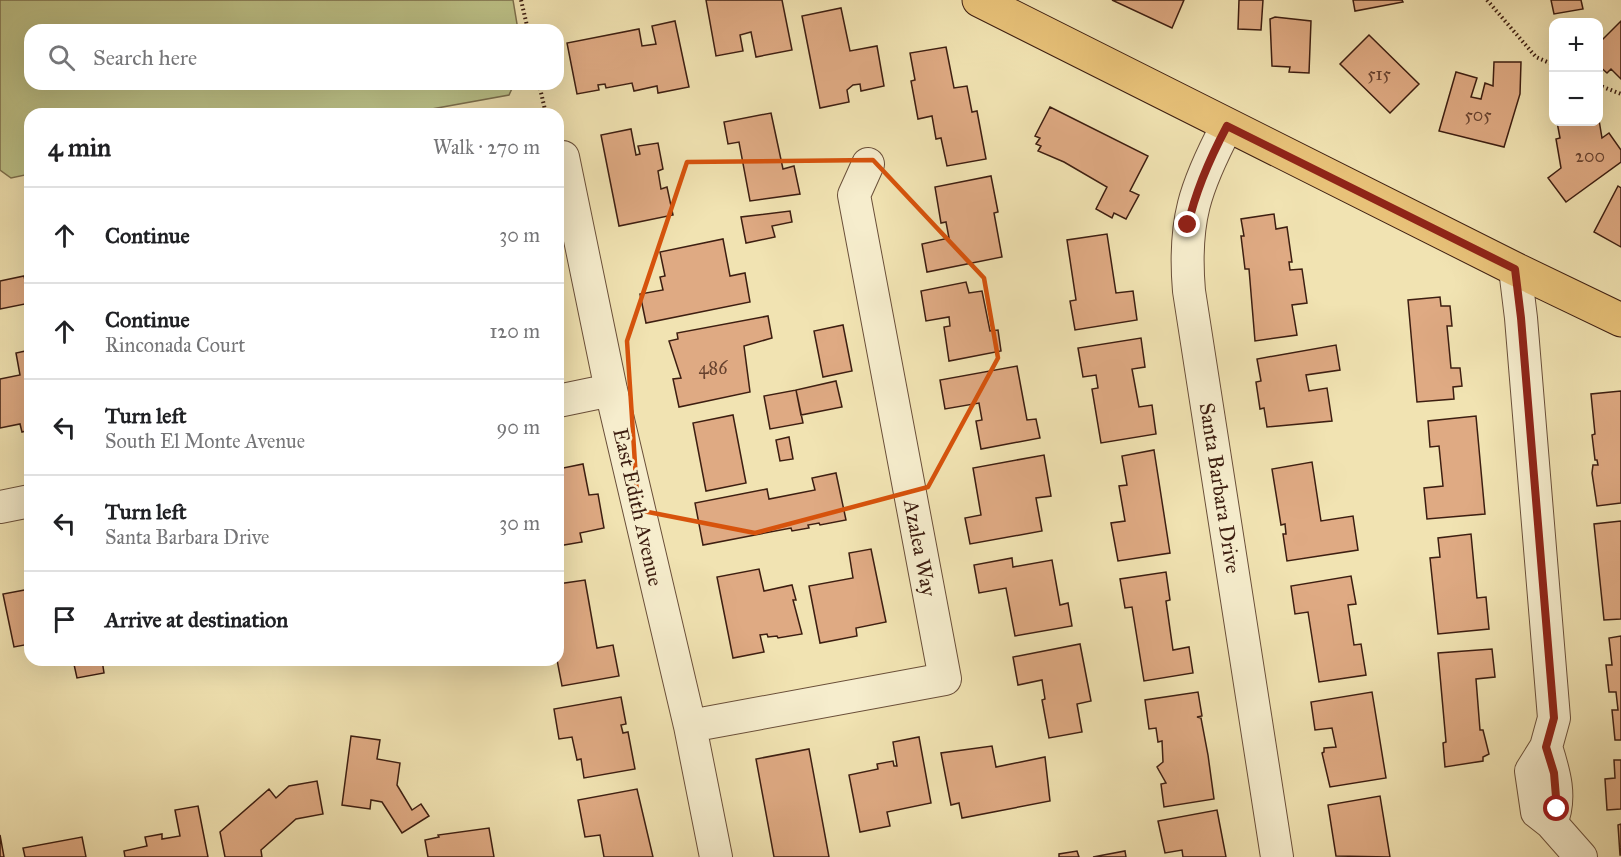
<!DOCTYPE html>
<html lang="en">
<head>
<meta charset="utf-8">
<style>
  body { margin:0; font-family:"IM FELL Great Primer",serif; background:#f2f2f2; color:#202124 }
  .controls { position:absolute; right:18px; top:18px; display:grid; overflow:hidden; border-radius:12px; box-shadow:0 6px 24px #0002 }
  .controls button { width:54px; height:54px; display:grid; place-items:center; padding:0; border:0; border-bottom:2px solid #e0e0e0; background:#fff; color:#202124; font:30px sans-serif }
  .stop { position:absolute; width:18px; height:18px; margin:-14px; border:4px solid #8f2418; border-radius:50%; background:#fff }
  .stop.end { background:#8f2418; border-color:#fff; box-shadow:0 2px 6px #0008 }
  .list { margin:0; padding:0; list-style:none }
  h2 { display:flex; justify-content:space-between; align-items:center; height:78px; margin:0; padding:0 24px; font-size:26px }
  h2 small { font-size:20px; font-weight:400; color:#757577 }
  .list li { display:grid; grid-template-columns:39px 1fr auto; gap:18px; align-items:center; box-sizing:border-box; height:96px; padding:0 24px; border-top:2px solid #e0e0e0 }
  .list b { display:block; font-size:22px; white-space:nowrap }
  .list p { margin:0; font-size:20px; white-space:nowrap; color:#757577 }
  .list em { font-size:20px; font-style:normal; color:#757577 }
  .icon { flex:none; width:33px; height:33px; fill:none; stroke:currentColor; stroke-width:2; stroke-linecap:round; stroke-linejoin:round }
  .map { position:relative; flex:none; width:1621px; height:857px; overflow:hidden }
  .search { position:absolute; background:#fff; box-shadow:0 6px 24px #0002; left:24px; top:24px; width:540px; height:66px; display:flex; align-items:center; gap:15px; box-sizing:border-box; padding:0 21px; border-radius:18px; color:#757577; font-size:22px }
  .panel { position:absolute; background:#fff; box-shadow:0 6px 24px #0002; left:24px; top:108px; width:540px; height:558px; border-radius:18px }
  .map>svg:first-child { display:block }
  .green { fill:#bec389; stroke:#7e704d; stroke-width:1.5 }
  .building { fill:#dfaa83; stroke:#3d1e11; stroke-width:1.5 }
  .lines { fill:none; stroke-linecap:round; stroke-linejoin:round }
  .minor-casing { stroke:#6a4f39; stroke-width:34 }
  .major-casing { stroke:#3d1e11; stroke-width:35 }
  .path { stroke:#3d1e11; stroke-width:4; stroke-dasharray:1.5 3; stroke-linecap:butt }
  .minor { stroke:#f6edcd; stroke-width:32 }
  .major { stroke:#e8c279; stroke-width:33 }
  .route { stroke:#8f2418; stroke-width:8 }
  .marked { fill:none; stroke:#d7530c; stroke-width:4.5; stroke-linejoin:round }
  .labels { text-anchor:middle; stroke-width:5; stroke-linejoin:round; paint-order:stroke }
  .number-label { font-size:18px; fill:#66412e }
  .street-label { font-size:21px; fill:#3d1e11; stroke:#f6edcd }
</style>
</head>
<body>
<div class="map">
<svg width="1621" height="857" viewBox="0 0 1621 857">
  <rect width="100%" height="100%" fill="#f1e3b2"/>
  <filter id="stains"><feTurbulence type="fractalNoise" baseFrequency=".00333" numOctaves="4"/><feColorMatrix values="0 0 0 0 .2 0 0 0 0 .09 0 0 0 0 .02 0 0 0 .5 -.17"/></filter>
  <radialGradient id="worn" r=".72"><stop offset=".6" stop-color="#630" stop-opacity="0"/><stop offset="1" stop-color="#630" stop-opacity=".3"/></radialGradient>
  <path class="green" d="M0,0h513l5,30h-488v54h484l-5,11 -105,19h-374v60l-19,4 -11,-8z"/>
  <path class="building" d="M706,0h76l10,50 -36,7 -5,-25 -11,3 3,16 -27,5z
    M1112,0h72l-12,28z
    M1239,0h24l-2,30 -23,-1z
    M1353,0h49l1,2 -48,9z
    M1551,0h30l2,9 -29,5z
    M841,8l9,43 27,-5 7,40 -23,5 -1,-7 -7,1 -6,5 2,12 -29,6 -18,-92z
    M1275,17l36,4 -2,52 -20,-1 1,-5 -18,-1 -2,-47z
    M675,21l14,66 -31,6 -1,-7 -23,5 -2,-8 -26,5 -1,-4 -7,1 1,5 -22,4 -10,-51 72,-14 3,17 14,-2 -4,-18z
    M1621,21v58l-10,-10 -4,4 -9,-8v-21z
    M1369,35l50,49 -29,29 -50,-49z
    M946,47l8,41 13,-2 5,26 5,-1 9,48 -39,7 -6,-28 -5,1 -4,-23 -14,3 -7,-38 4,-1 -5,-27z
    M1494,62h27l-1,32 -16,53 -65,-16 17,-59 21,6 -6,19 10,2 4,-16 8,3z
    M1050,107l98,49 -18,35 9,4 -13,24 -12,-6 -2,5 -16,-9 11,-22 -43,-25 -26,-11 3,-5 -5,-2 4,-6 -5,-2z
    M771,113l12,56 11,-3 6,28 -50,7 -11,-59 -11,2 -4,-22z
    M1599,120l3,18 7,-5 12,17v12l-55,40 -18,-24 13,-10 -5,-29 4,-1 -3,-16z
    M631,129l5,26 4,-1 -2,-8 20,-3 5,26 -5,2 3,18 6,-2 6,28 -54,11 -18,-91z
    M991,176l7,36 -4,1 8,44 -75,15 -5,-28 27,-6 -3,-16 -5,1 -6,-36z
    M1618,186l3,2v59l-27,-15z
    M790,211l2,11 -20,4 3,11 -29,6 -5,-26z
    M1274,214l2,15 11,-2 5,35h-3l1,8 12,-1 5,34 -15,2 5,30 -42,6 -6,-72h-4l-4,-33h3l-3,-17z
    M1107,234l9,59 17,-2 4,29 -62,10 -5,-29 6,-1 -9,-60z
    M723,239l7,37 15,-3 5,29 -104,21 -6,-29 23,-4 -3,-13 5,-1 -5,-24z
    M24,276l6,27 -30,6v-28z
    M966,282l3,11 13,-2 8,40 8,-1 3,21 -52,10 -5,-34 6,-1 -1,-9 -23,4 -5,-30z
    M1440,297l1,9h9l2,20h-5l4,42h9l2,18 -9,1 1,12 -37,3 -9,-102z
    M768,316l4,22 -28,8 6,46 -71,15 -6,-28 8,-1 -12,-37 9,-2 -1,-6z
    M843,325l9,46 -29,6 -9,-46z
    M1141,338l4,29 -13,2 7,38 13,-2 4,29 -55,9 -9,-54 6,-1 -2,-13 -13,2 -5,-29z
    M1336,345l4,25 -34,5 3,16 18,-3 5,33 -65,6 -3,-19 -4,1 -4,-27 5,-1 -4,-22z
    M30,350v80l-8,2 -2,-8 -20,4v-49l20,-4 -4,-22z
    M1017,366l10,54 9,-1 4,19 -59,11 -5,-28 6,-1 -3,-17 -34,6 -5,-29z
    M836,381l6,26 -41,8 -5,-25z
    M796,390l7,33 -33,6 -6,-33z
    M1621,391v112l-24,3 -5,-33 1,-8h5l-1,-5h-2l-3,-25 3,-1 -4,-40z
    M733,415l13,68 -40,8 -13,-68z
    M1476,416l9,98 -58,5 -3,-31 19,-2 -4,-40 -9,1 -2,-26z
    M789,437l4,22 -13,2 -4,-21z
    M1154,450l16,103 -52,8 -7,-38 14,-2 -6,-35 8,-1 -5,-29z
    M1044,455l7,41 -15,2 6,33 -72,13 -5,-26 16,-3 -8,-47z
    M1312,462l9,59 32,-5 5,34 -71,11 -4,-27h3l-1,-10 -4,1 -9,-56z
    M583,464l6,31 9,-1 6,34 -24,5 2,9 -24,4v-77z
    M836,473l10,47 -26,5 -1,-2 -11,2 1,3 -17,3 -1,-3 -88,17 -8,-42 72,-14 2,10 46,-9 -3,-12z
    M1621,521v98l-17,1 -10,-96z
    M1471,534l6,64 9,-1 3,32 -51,5 -8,-76 10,-1 -2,-19z
    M871,549l15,73 -30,6 1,8 -37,7 -11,-57 44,-8 -4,-25z
    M1012,558l1,9 39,-7 8,45 8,-2 4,23 -57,10 -9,-48 -27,5 -5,-28z
    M759,569l5,22 28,-6 4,15h-3l9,34 -24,4 -1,-2 -9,1 -1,-3 -7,1 4,17 -31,6 -16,-81z
    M1166,572l4,28 -4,1 7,49 16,-3 4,26 -49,8 -12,-74 -7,1 -5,-29z
    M1351,576l5,28 -8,1 6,40 7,-1 5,31 -47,7 -11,-70 -13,2 -4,-28z
    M585,580l12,68 16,-3 6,31 -57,10 -5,-26 1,-76z
    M30,589v55l-16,3 -11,-53z
    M1621,636v104h-6l-3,-30h6l-2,-18h-7l-3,-27h6l-3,-27z
    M1080,644l11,57 -14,3 5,28 -33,6 -7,-38 3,-1 -3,-19 -24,5 -5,-28z
    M1492,649l3,28 -19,2 4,51h3l6,24 -6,3v4l-38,6 -2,-24 3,-1 -8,-89z
    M73,660h29l2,13 -27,5z
    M1198,692l4,24 -5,1 4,1 7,37 6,44 -50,8 -3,-23 5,-1 -9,-16 6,-5 -1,-21 -4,1 -2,-14 -7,1 -4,-29z
    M1372,692l14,86 -56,9 -8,-34 2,-1v-4l12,-1 -4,-19 -17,2 -4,-28z
    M621,697l5,27 -5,1 2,8 5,-1 7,37 -51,9 -3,-19 -4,1 -5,-23 -13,2 -5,-30z
    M351,736l29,4 -3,19 23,4 -3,22 15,25 9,-6 8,12 -27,17 -20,-31 -11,-2 -1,9 -28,-4z
    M919,737l12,66 -44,9 3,14 -30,6 -11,-57 29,-6 -1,-5 16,-3 1,5h3l-4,-24z
    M992,746l4,21 49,-10 5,44 -88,17 -3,-15 -8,2 -10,-52z
    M809,749l20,108h-55l-18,-98z
    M1614,760h7v49l-14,1 -2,-31 10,-1z
    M317,781l6,33 -27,5 -35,31 1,7h-37l-5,-25 49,-43 7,9 13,-12z
    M637,789l16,68h-49l-4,-22 -15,2 -7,-37z
    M1380,796l10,61 -54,-1 -8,-51z
    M198,806l10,51h-83l-1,-6 23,-5 -2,-9 17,-3v5l18,-3 -5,-26z
    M1217,810l9,47h-43l-1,-7 -17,3 -7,-32z
    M1621,824v31h-1l-2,-30z
    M489,828l5,29h-66l-3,-17 14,-3 -1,-2z
    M0,835l4,22h-4z
    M82,837l4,20h-61l-2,-9z
    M1077,851l2,6h-20v-3z
    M1125,851l1,6h-33z"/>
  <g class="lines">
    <defs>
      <path id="minor" d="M1227,126c-32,61 -44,95 -38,165l88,566
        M563,157l48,233 79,336 26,131
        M1515,269l6,49 33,400 -8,29 -15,24 6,41 14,11 30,34
        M558,401l53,-11
        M0,507l30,-6
        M690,726l255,-47 -91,-484 14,-31
        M1546,747c8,25 16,51 5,76"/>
      <path id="major" d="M979,0l536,269 106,51"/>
    </defs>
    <use href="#minor" class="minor-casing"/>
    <use href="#major" class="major-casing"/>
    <path class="path" d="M521,0l7,30
      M1487,0l49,57 18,8
      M539,84l7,30
      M1598,85l23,9"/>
    <use href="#minor" class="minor"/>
    <use href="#major" class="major"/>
  </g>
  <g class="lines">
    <path class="route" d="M1188,225c8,-36 22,-67 39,-99l288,143 6,49 33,400 -8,29 8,26 3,36"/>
  </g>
  <path class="marked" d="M873,160l111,118 14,80 -70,129 -173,46 -117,-23 -11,-169 60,-179z"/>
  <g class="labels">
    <g class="number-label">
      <text x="1379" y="80">515</text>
      <text x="1478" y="121">505</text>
      <text x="1590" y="162">200</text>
      <text x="713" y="374">486</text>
    </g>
    <g class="street-label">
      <text transform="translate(1220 488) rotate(81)" y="7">Santa Barbara Drive</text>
      <text transform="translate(638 507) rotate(77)" y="7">East Edith Avenue</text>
      <text transform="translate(920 548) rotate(79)" y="7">Azalea Way</text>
    </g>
  </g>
  <rect width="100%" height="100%" filter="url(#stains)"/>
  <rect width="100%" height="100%" fill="url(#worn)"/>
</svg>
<div class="controls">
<button>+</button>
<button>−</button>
</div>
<div class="stop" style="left:1557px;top:809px"></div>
<div class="stop end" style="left:1188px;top:225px"></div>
<div class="search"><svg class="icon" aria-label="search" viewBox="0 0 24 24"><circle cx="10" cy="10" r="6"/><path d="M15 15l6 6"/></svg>Search here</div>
<section class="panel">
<h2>4 min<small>Walk · 270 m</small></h2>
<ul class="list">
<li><svg class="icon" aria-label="ahead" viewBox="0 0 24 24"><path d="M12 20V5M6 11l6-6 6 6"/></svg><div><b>Continue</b></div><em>30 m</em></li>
<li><svg class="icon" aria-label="ahead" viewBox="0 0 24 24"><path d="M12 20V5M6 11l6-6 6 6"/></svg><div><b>Continue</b><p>Rinconada Court</p></div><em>120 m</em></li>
<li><svg class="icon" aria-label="left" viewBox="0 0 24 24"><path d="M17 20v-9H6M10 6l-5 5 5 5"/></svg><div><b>Turn left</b><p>South El Monte Avenue</p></div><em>90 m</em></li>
<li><svg class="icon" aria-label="left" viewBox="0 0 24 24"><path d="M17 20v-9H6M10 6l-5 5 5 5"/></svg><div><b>Turn left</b><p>Santa Barbara Drive</p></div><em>30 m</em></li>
<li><svg class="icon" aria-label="arrive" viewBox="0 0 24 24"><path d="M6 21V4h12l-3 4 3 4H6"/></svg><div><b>Arrive at destination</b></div></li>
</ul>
</section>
</div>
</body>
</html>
